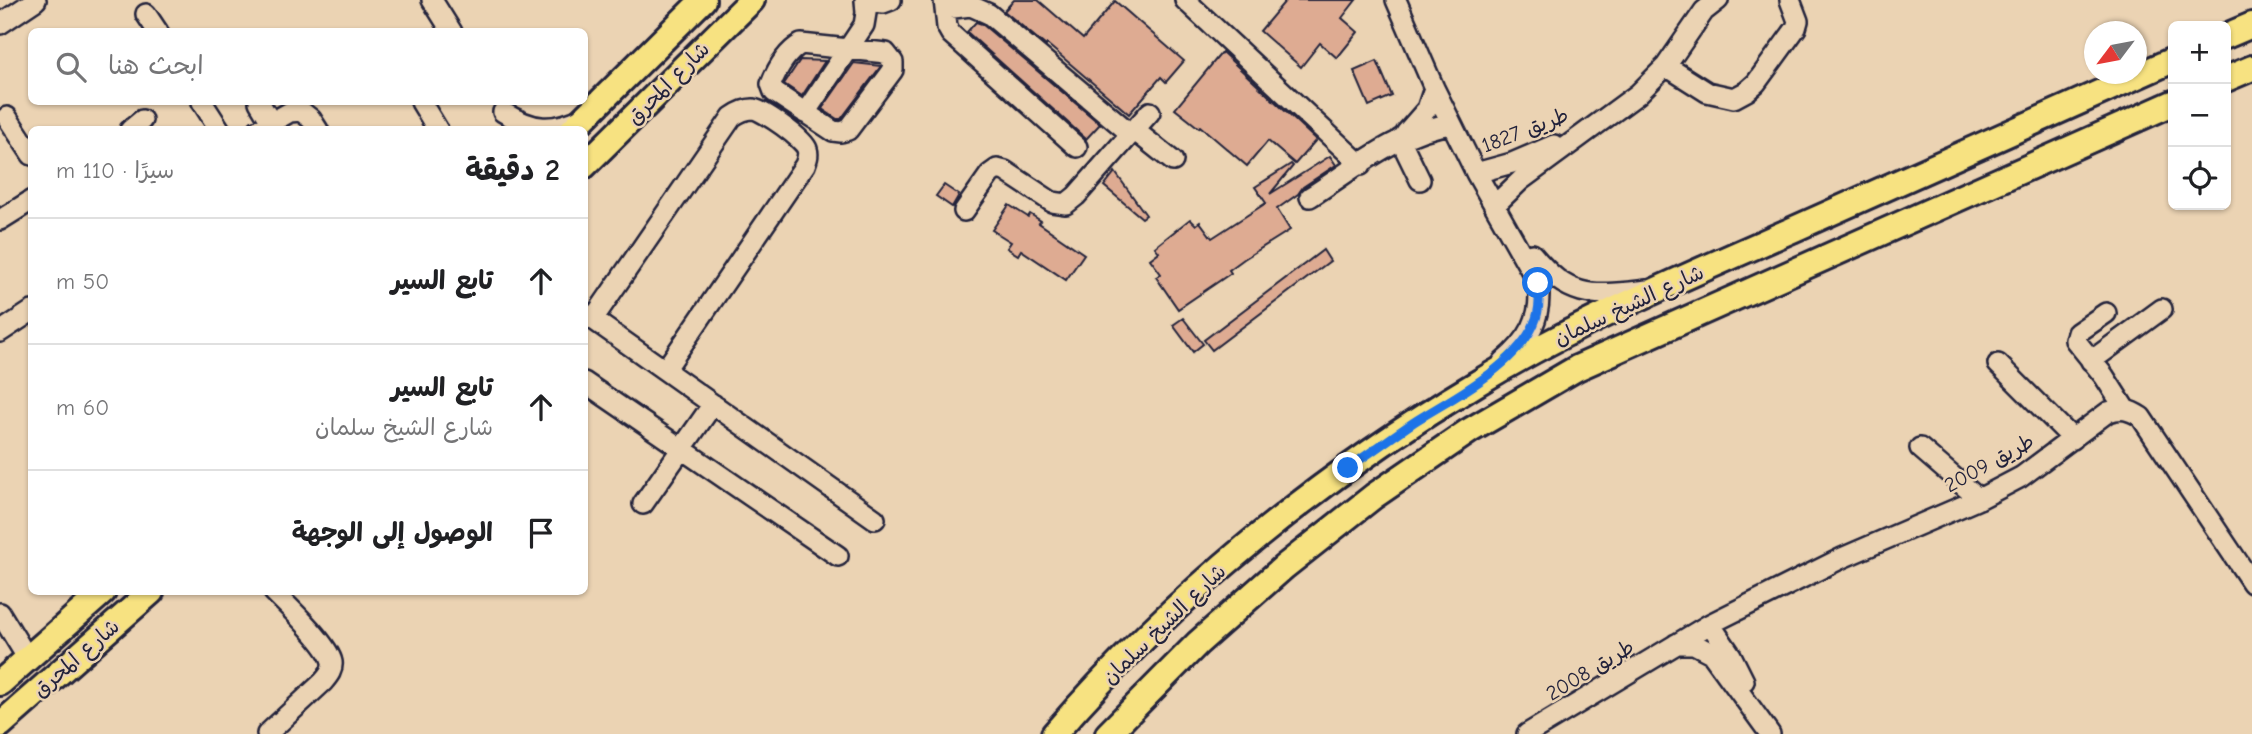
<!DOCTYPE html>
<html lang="ar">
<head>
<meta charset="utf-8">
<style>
  body { margin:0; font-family:"Comic Neue","Playpen Sans Arabic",sans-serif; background:#f2f2f2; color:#202124; direction:rtl }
  .controls { position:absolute; right:21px; top:21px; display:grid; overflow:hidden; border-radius:10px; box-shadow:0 2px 5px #0004 }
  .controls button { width:63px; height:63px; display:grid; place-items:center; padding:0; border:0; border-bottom:2px solid #e0e0e0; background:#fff; color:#202124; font:35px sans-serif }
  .compass { position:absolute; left:2084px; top:21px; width:63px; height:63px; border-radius:50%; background:#fff; box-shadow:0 2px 5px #0004; rotate:238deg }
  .stop { position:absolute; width:21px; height:21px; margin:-16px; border:5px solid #1a73e8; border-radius:50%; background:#fff }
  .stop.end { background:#1a73e8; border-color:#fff; box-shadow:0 2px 7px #0008 }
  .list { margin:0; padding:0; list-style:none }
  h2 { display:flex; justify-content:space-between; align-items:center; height:91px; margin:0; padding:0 28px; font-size:30px }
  h2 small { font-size:23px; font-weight:400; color:#757577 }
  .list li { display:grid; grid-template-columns:46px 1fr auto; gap:21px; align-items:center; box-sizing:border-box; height:126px; padding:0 28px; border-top:2px solid #e0e0e0 }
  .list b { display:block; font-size:26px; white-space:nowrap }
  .list p { margin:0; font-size:23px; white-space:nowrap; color:#757577 }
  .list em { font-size:23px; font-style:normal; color:#757577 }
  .icon { flex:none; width:38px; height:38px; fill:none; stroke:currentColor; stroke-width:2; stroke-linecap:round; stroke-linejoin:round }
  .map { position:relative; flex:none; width:2252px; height:734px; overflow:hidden; direction:ltr }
  .search { position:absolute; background:#fff; box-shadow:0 2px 5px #0004; left:28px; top:28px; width:560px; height:77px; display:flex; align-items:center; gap:18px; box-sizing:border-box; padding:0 24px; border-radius:10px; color:#757577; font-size:26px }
  .panel { position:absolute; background:#fff; box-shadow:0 2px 5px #0004; left:28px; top:126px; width:560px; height:469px; border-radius:10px; direction:rtl }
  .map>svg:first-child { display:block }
  .building { fill:#deab92; stroke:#22223b; stroke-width:2 }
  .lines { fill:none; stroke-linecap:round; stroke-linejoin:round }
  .minor-casing { stroke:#22223b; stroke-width:24 }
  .major-casing { stroke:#22223b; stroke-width:30 }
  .minor { stroke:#ebd3b3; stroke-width:19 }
  .major { stroke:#f7e281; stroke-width:24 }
  .route { stroke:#1a73e8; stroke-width:9 }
  .labels { text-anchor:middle; stroke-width:5; stroke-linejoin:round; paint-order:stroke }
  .street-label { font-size:21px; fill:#22223b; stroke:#ebd3b3 }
</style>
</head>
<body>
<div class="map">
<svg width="2252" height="734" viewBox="0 0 2252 734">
  <rect width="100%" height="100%" fill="#ebd3b3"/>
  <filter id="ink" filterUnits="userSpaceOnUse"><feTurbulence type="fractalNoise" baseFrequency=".0143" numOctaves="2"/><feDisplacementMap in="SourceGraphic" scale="14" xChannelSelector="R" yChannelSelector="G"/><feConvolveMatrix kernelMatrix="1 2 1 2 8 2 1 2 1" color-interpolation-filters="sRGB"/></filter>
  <g filter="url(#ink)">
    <path class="building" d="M1014,0h24l45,39 32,-38 69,60 -18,21 -5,-5 -32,37 -82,-70 -1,2 -42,-35z
      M1286,0h70l-14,18 16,14 -21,26 -17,-15 -19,24 -41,-36z
      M976,22l6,2 118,100 -14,15 -119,-107z
      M1222,52l94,88 -21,24 -27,-23 -21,25 -47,-40 -1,2 -24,-19z
      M800,60l25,1 -23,35 -18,-12z
      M1377,61l15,35 -23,10 -15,-35z
      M854,63l27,3 -40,53h-4l-15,-10z
      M1330,156l6,9 -33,22 -5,7 -21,15 13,21 -46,29 -15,11 2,3 -53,36 -22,-32 5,-3 -11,-15 9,-7 -4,-5 35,-28 6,6 4,-3 12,16 54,-35 -11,-16 36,-23 2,2 -23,28z
      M1115,172l31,43 -4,3 -38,-32z
      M944,185l15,10 -7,12 -16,-11z
      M1009,205l19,12 2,-3 11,7 -2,2 45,31 -18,26 -45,-30 -3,5 -11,-7 4,-6 -19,-12z
      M1323,250l7,11 -118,89 -8,-10z
      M1183,318l20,26 -10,8 -20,-27z"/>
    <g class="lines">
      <defs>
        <path id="minor" d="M432,0l20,32
          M944,0l3,27 4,7 126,113
          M1185,0l176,165
          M1396,0l38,88 42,85 62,110c5,35 -9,57 -35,79
          M865,1l18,2 8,-3
          M945,9l26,-3 18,8 142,120
          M146,14l12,18
          M0,24l36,-24
          M801,44l85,9 7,9v8l-45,60 -7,2 -8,-1 -59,-39 -3,-8c6,-15 16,-32 30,-40z
          M1666,66l41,26 27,6 13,-7 9,-8 40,-55 2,-7 -8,-21
          M202,102l18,28
          M259,102l12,20
          M421,102l17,28
          M503,112c31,19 49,20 81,5
          M805,113l59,-88 2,-12 -1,-13
          M7,117l25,38
          M130,130l12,-10
          M258,130l32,-18 11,-1 10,8 7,11
          M1134,130l39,31
          M1406,133l21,-24 7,-21
          M1400,139l20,41
          M1476,173l36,-10 42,-18
          M1310,197c44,-28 88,-66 141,-73
          M1495,205l26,-25 117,-86 28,-28 38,-55 14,-11
          M964,211l26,-37 7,-5 8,2 47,31 14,2 10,-8 74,-84
          M0,220l32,-20
          M1532,254c38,46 59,42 115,36
          M584,313l291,206
          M2106,313l-29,20 -2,7 29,36 21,33
          M593,319l139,-202c7,-5 13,-8 21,-8 10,1 51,30 54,40 2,6 0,11 -2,16l-140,205
          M0,332l32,-21
          M2091,361l71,-52
          M1998,364l75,75
          M584,382l254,174
          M1920,448l59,51
          M643,504l70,-100
          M0,613l28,46
          M1710,624l21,31 13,26
          M1676,644h18l17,9 59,81
          M267,734l56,-52c6,-7 10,-12 9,-20 -3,-17 -45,-57 -58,-70
          M1527,734l183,-110 132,-66 137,-59 42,-22 87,-65c14,-5 22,-2 33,5l111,166"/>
        <path id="major" d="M2226,36l26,-11
          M2226,79l26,-11
          M572,130l131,-130
          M584,166l168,-166
          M0,683l103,-91
          M0,725l151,-133
          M1054,734c119,-138 266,-257 422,-350 100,-61 209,-107 316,-154 127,-57 254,-114 381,-170
          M1108,734l90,-91 86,-76 90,-71 95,-65 108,-63 596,-265"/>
      </defs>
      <use href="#minor" class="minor-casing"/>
      <use href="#major" class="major-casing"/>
      <use href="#minor" class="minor"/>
      <use href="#major" class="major"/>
    </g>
  </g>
  <g class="lines" filter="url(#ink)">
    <path class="route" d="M1348,468c22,-15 44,-31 66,-46 38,-24 95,-52 117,-92 9,-16 9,-30 7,-47"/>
  </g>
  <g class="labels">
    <g class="street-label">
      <text transform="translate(668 83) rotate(-45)" y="7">شارع المحرق</text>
      <text transform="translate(1525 130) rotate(-21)" y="7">طريق 1827</text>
      <text transform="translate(1629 305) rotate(-25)" y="7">شارع الشيخ سلمان</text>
      <text transform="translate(1989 463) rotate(-29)" y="7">طريق 2009</text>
      <text transform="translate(1164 624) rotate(-44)" y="7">شارع الشيخ سلمان</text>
      <text transform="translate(76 658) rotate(-41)" y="7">شارع المحرق</text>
      <text transform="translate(1590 670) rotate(-31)" y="7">طريق 2008</text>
    </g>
  </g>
</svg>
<div class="controls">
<button>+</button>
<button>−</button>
<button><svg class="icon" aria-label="locate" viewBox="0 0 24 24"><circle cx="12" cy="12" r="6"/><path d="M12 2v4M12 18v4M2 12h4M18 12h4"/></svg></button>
</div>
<svg class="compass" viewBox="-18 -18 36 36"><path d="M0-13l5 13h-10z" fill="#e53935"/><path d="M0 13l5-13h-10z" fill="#757577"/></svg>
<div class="stop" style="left:1538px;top:283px"></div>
<div class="stop end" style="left:1348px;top:468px"></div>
<div class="search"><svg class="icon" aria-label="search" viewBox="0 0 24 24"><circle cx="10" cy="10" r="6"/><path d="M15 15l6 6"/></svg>ابحث هنا</div>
<section class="panel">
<h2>2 دقيقة<small>سيرًا · 110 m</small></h2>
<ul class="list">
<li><svg class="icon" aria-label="ahead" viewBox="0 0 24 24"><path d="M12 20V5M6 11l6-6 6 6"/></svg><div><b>تابع السير</b></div><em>50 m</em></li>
<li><svg class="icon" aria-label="ahead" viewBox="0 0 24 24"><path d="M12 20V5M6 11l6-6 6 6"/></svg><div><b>تابع السير</b><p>شارع الشيخ سلمان</p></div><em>60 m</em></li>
<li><svg class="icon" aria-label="arrive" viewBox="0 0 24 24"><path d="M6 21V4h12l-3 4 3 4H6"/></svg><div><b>الوصول إلى الوجهة</b></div></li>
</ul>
</section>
</div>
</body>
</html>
